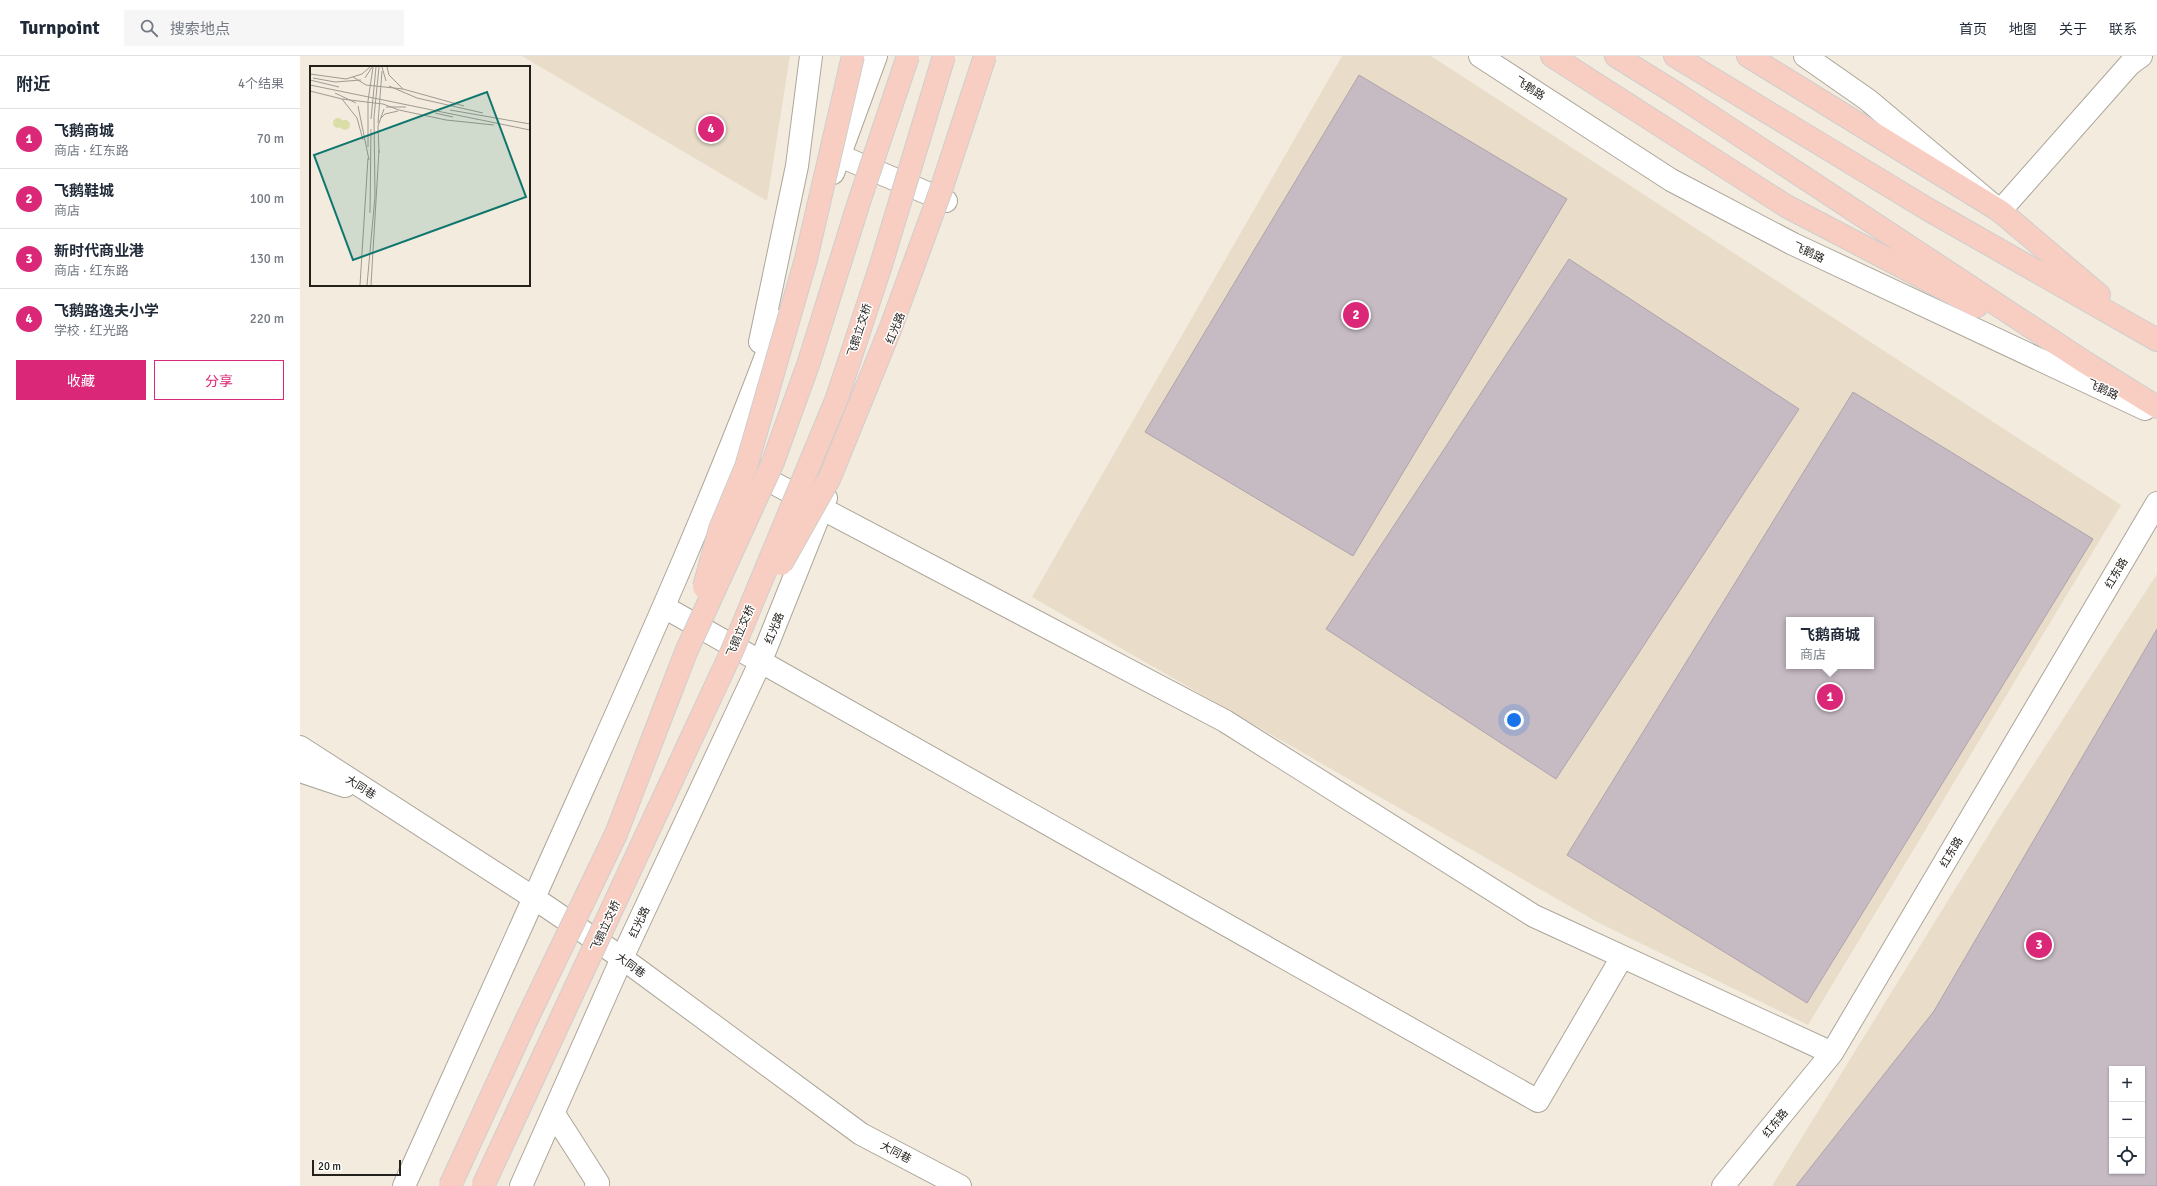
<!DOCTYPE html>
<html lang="zh">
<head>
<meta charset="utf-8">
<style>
  body { margin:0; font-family:Signika,"Noto Sans SC",sans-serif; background:#f6f6f7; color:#1f2937 }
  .controls { position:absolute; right:12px; bottom:12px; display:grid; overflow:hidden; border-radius:0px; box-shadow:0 1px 3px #0004 }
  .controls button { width:36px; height:36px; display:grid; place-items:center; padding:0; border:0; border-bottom:1px solid #e0e1e3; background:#fff; color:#1f2937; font:20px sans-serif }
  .scale { position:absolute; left:12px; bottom:10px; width:89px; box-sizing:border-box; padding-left:4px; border:2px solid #24211d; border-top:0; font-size:11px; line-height:14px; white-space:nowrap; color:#24211d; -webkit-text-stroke:3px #fff; paint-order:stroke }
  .you { position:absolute; left:1214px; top:664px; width:14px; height:14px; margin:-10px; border:3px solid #fff; border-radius:50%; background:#1a73e8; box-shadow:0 0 0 6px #1a73e833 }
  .badge { display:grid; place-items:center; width:26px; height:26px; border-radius:50%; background:#db2777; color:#fff; font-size:13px; font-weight:700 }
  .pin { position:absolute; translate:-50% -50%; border:2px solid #fff; box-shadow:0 1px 4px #0006 }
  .popup { position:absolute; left:1486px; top:561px; width:88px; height:52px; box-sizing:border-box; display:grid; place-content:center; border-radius:0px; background:#fff; filter:drop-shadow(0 1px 3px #0005); font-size:13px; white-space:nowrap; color:#747a83 }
  .popup b { font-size:15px; color:#1f2937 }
  .popup::after { content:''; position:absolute; left:50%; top:100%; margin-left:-8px; border:8px solid transparent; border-top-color:#fff }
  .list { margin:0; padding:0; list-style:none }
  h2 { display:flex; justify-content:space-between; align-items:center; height:52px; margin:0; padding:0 16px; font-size:17px }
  h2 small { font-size:13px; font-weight:400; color:#747a83 }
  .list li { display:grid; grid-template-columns:26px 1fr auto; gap:12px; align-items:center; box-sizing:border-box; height:60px; padding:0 16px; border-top:1px solid #e0e1e3 }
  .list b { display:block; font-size:15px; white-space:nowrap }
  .list p { margin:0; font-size:13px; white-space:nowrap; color:#747a83 }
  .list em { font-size:13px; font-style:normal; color:#747a83 }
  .actions { display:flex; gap:8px; padding:12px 16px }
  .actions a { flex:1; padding:9px 0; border:1px solid #db2777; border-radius:0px; text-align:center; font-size:14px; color:#db2777 }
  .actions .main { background:#db2777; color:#fff }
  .icon { flex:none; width:22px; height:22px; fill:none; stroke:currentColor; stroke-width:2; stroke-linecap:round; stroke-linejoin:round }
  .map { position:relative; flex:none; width:1857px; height:1130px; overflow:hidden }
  header { display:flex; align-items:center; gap:24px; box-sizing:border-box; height:56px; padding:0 20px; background:#fff; border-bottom:1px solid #e0e1e3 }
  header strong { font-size:19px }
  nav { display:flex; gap:22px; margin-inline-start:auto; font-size:14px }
  .search { width:280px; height:36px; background:#f6f6f7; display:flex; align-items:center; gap:10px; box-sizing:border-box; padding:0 14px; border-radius:0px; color:#747a83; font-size:15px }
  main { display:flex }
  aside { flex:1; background:#fff }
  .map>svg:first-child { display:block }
  .built { fill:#e9ddca; fill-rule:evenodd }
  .building { fill:#c6bac3; stroke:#afa3ac; fill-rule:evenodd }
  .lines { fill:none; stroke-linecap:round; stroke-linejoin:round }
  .minor-casing { stroke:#ada69a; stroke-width:24 }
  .major-casing { stroke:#cfcecd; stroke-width:24 }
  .minor { stroke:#fff; stroke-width:22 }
  .major { stroke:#f9cec2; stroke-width:22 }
  .major-bridge-casing { stroke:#cfcecd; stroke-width:24; stroke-linecap:butt }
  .major-bridge { stroke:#f9cec2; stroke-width:22 }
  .labels { text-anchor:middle; stroke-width:3; stroke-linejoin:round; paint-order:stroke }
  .street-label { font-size:11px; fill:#24211d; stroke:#fff }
  .inset-road { fill:none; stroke:#a09a91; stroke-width:1 }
  .view { fill:#0f766e; fill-opacity:0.15; stroke:#0f766e; stroke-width:2 }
  .inset-edge { fill:none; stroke:#24211d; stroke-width:2 }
</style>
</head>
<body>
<header>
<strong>Turnpoint</strong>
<div class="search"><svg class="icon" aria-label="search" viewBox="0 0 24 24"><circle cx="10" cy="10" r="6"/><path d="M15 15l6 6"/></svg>搜索地点</div>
<nav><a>首页</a><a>地图</a><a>关于</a><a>联系</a></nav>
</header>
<main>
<aside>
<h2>附近<small>4个结果</small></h2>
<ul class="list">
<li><span class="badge">1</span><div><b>飞鹅商城</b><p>商店 · 红东路</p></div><em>70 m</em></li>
<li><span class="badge">2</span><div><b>飞鹅鞋城</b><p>商店</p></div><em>100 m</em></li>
<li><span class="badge">3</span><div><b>新时代商业港</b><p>商店 · 红东路</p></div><em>130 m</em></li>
<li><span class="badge">4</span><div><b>飞鹅路逸夫小学</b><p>学校 · 红光路</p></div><em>220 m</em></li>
</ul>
<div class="actions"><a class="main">收藏</a><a>分享</a></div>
</aside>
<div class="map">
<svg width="1857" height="1130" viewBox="0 0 1857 1130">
  <rect width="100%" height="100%" fill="#f2ebde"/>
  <path class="built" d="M223,0h267l-23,145 -245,-145z
    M1042,0h89l690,449 -313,520 -209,-102 -567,-326zM1489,564h82v46h-82z
    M1857,518v612h-385l225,-365zM1812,1013h30v102h-30z"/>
  <path class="building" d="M1059,19l208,124 -214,357 -208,-124z
    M1269,203l230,150 -243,370 -230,-150z
    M1553,336l240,147 -286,464 -240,-148zM1489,564h82v46h-82z
    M1857,573v557h-361l138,-175zM1812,1013h30v102h-30z"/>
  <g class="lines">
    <defs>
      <path id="minor" d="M1180,0l191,124 122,64 352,165
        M1505,0l63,44 132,111 130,-147 11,-8
        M540,100l106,45
        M533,117l43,-117
        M460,286l37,-176 14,-110
        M426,402l499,263 309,195 298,137
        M364,551l874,494 84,-144
        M0,691l234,151 88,60 239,176 99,52
        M0,715l45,15
        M254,1058l44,69 -2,3
        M104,1130c60,-131 118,-262 177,-393 70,-156 139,-311 198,-472
        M221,1130l101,-228 138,-295 66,-165
        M1423,1130l109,-133 325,-550"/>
      <path id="major" d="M1252,0l234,150 191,100
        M1316,0l61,38 409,269 71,44
        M1375,0l254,154 228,130
        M1448,0l252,155 99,84"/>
    </defs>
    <use href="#minor" class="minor-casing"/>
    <use href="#major" class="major-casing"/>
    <use href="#minor" class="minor"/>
    <use href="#major" class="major"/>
    <defs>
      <path id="major-bridge" d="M481,508l49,-87 61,-150 50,-137 44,-134
        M404,531l16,-58 26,-62 60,-208 47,-203
        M150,1130l75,-163 91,-189 70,-182 87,-190 36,-100 50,-160 49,-146
        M183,1130l249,-535 105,-253 43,-130 64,-212"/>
    </defs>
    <use href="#major-bridge" class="major-bridge-casing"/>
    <use href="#major-bridge" class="major-bridge"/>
  </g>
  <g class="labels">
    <g class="street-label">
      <text transform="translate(1230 32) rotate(33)" y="4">飞鹅路</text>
      <text transform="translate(1509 196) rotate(25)" y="4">飞鹅路</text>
      <text transform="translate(595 272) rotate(-68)" y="4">红光路</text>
      <text transform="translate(559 274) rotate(-72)" y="4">飞鹅立交桥</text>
      <text transform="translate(1803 333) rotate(25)" y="4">飞鹅路</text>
      <text transform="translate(1816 517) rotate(-59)" y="4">红东路</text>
      <text transform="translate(474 572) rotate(-68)" y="4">红光路</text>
      <text transform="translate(440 575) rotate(-67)" y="4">飞鹅立交桥</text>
      <text transform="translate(61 731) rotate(33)" y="4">大同巷</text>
      <text transform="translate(1651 796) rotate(-59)" y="4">红东路</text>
      <text transform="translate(339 866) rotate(-65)" y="4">红光路</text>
      <text transform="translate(305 870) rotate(-65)" y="4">飞鹅立交桥</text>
      <text transform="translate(331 909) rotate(36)" y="4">大同巷</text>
      <text transform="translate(1475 1067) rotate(-51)" y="4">红东路</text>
      <text transform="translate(596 1096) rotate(28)" y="4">大同巷</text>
    </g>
  </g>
  <g transform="translate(10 10)">
    <rect width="220" height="220" fill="#f2ebde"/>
    <path d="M23 57a5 5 0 1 1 10 0a5 5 0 1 1-10 0ZM30 59a5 5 0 1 1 10 0a5 5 0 1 1-10 0Z" fill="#d9dda6"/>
    <path class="inset-road" d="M72,1l4,14M77,1l2,8 14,14M0,8l36,5 16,-5 8,-7M43,11l13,8 37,4 61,17M3,12l22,4 26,-2M55,12l7,-11M0,14l29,7M0,19l220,45M79,20l28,12 66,15M0,25l32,8 41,5 16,6 47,10 48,5M25,27l21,10M32,33l15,19 6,22M48,40l11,54M76,41h20M140,44l80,14M125,47l18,4M71,52l4,-4 13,-3M61,53l5,-52M68,57l4,-52M58,81v-46l5,-34M69,87l-1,-27 6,-17M60,147l1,-84M50,219l8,-127M57,219l8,-89 -1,-79 5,-50M61,219l8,-135"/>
    <path class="view" d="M177,26l39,105 -173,63 -39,-105z"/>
    <rect width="220" height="220" class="inset-edge"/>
  </g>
</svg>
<div class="controls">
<button>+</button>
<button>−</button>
<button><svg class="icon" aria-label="locate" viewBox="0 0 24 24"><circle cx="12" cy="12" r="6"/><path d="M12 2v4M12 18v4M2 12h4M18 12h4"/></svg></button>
</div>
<div class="scale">20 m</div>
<div class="you"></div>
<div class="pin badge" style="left:1530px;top:641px">1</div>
<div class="popup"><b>飞鹅商城</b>商店</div>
<div class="pin badge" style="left:1056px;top:259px">2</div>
<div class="pin badge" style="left:1739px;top:889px">3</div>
<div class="pin badge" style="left:411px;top:73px">4</div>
</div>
</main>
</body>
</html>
